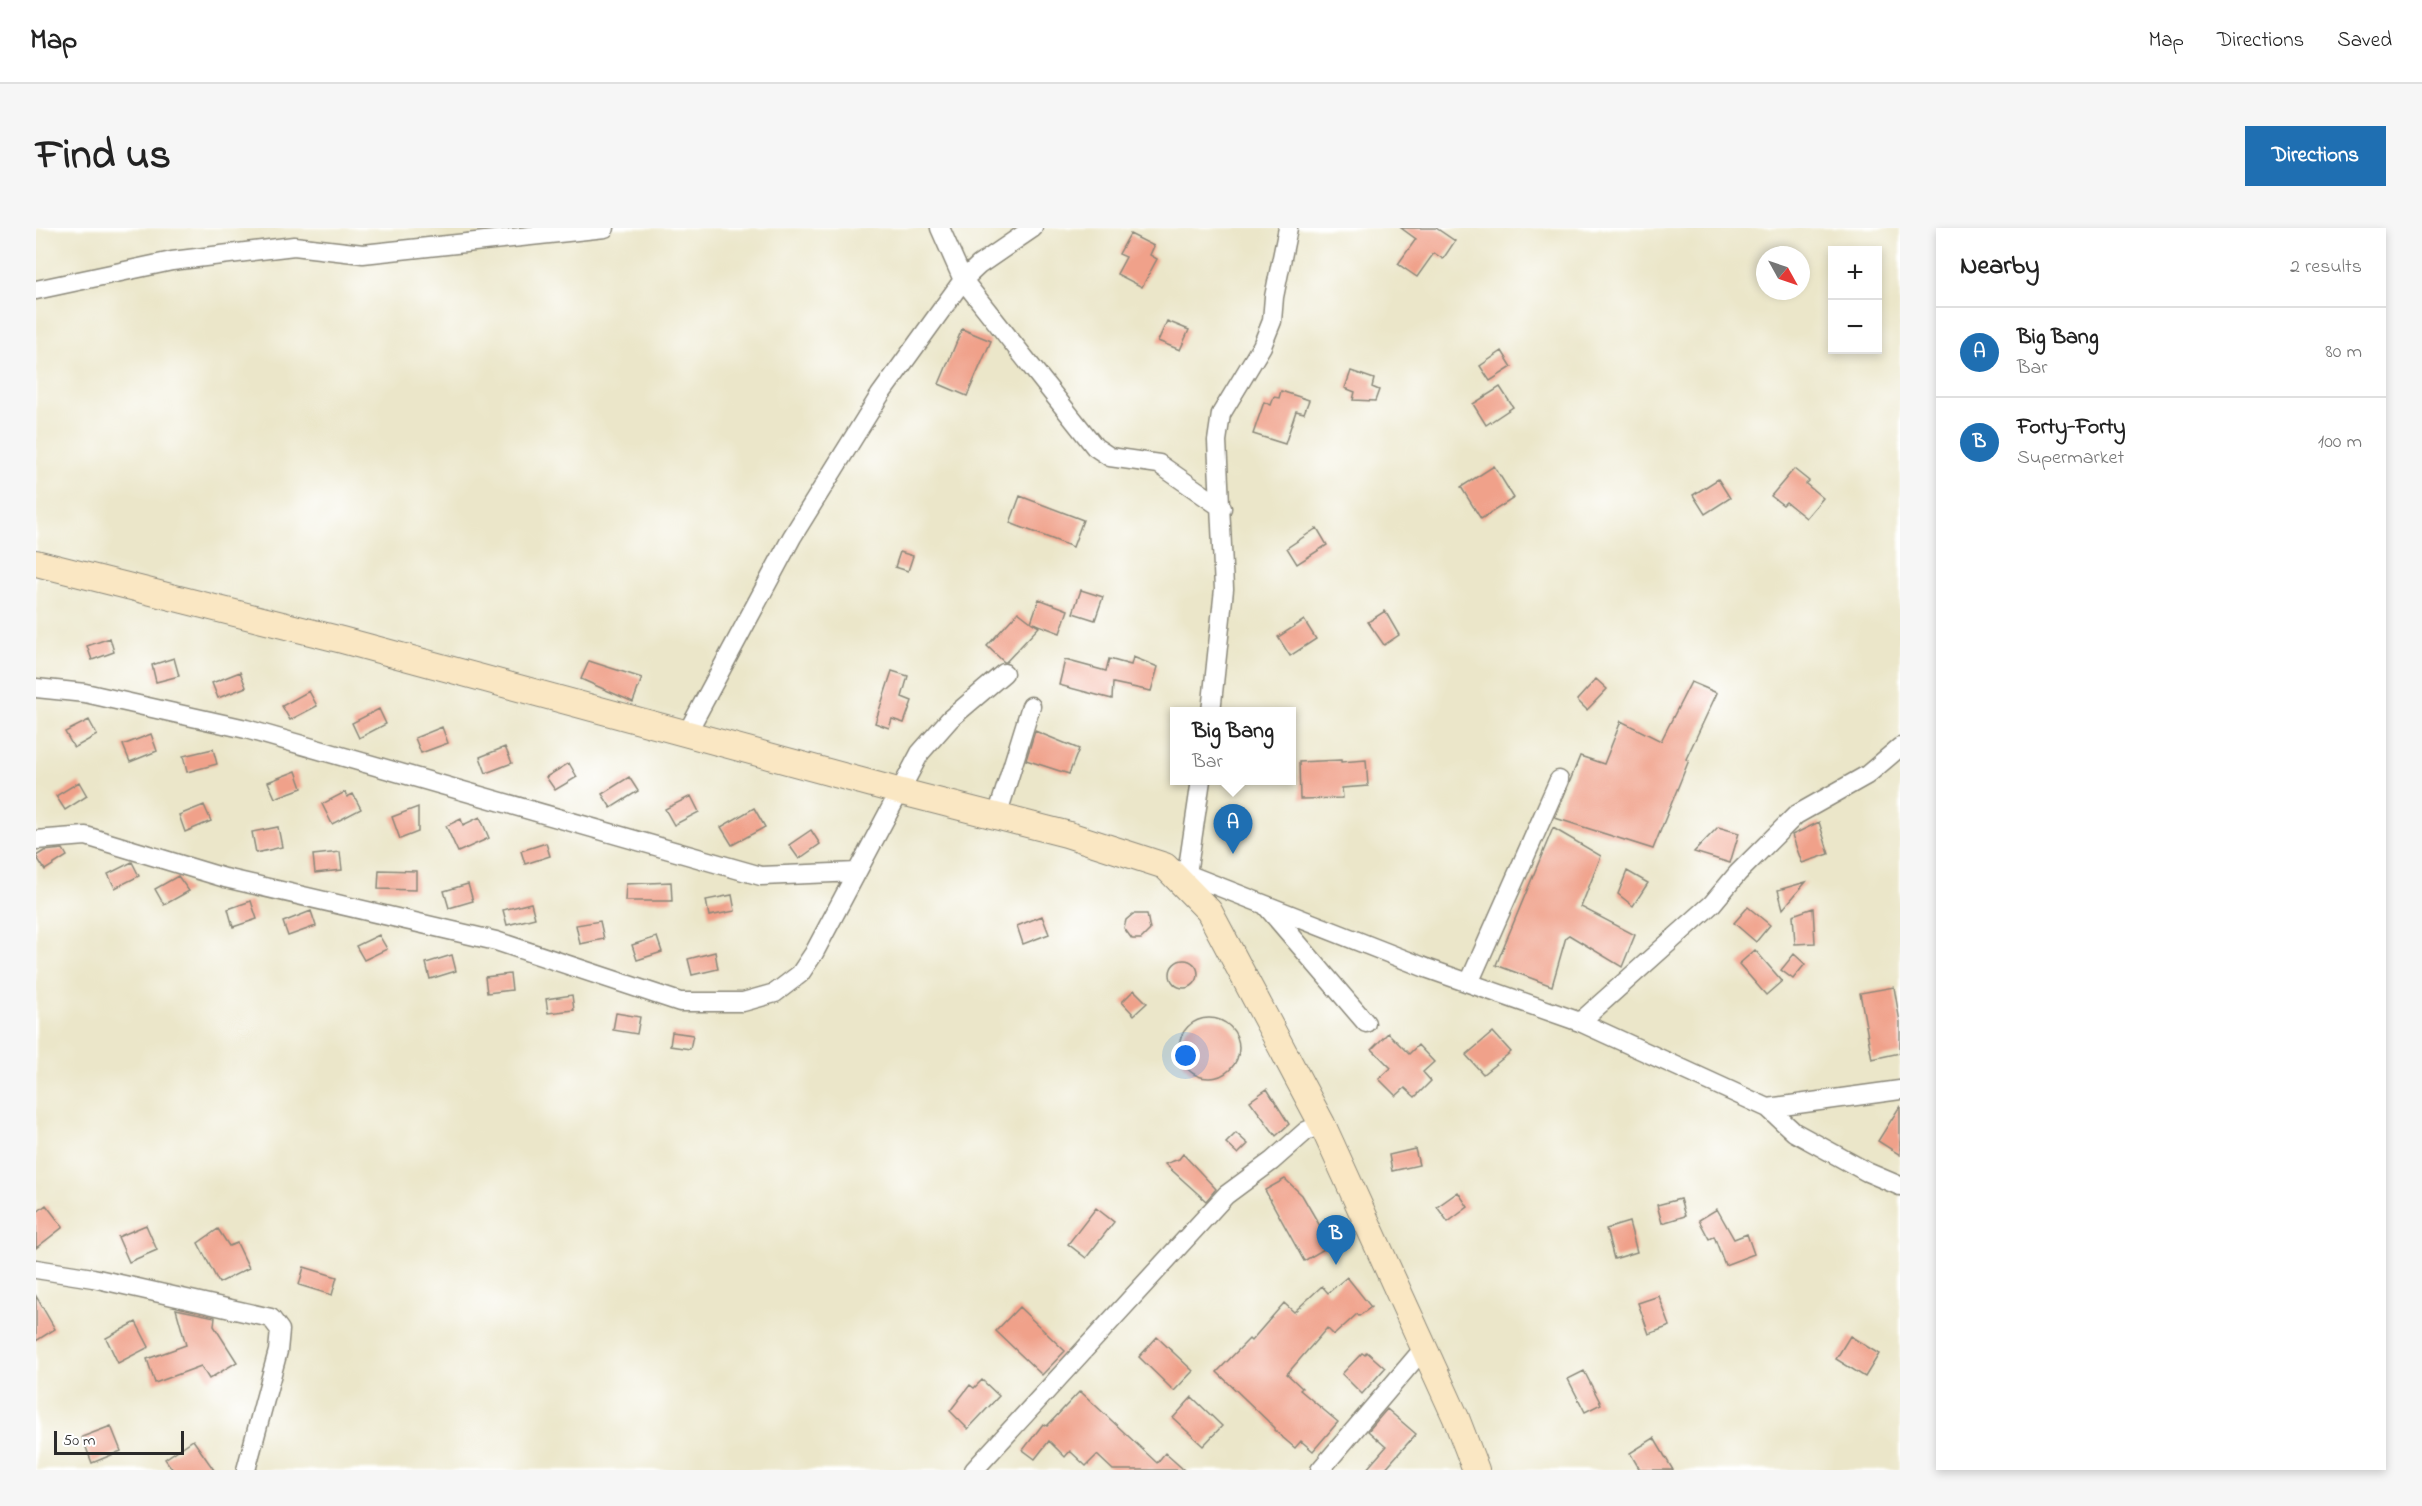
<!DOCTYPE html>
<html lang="en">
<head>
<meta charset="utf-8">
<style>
  body { margin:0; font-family:"Indie Flower",sans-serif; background:#f6f6f6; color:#222 }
  .controls { position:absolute; right:18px; top:18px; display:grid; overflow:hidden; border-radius:0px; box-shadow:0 3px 9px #0003 }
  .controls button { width:54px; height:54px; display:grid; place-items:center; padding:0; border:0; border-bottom:2px solid #e0e0e0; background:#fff; color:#222; font:30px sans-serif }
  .compass { position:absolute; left:1720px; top:18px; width:54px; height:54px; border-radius:50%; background:#fff; box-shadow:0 3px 9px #0003; rotate:130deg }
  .scale { position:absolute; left:18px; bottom:15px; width:130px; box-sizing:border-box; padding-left:6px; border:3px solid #2b2b2b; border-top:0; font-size:16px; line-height:21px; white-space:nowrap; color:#2b2b2b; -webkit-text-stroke:4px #fff; paint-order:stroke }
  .you { position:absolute; left:1150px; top:828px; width:21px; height:21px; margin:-15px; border:4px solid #fff; border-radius:50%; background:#1a73e8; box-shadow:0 0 0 9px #1a73e833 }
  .badge { display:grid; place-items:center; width:39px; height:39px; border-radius:50%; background:#1f6fb2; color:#fff; font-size:20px; font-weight:700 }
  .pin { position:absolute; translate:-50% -50px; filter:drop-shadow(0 2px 3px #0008) }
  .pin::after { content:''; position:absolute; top:32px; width:21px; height:18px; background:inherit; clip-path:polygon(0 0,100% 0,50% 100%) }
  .popup { position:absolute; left:1134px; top:479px; width:126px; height:78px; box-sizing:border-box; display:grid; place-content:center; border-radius:0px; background:#fff; filter:drop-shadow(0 2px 4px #0005); font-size:20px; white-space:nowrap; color:#767676 }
  .popup b { font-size:22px; color:#222 }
  .popup::after { content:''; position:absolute; left:50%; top:100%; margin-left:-12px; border:12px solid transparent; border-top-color:#fff }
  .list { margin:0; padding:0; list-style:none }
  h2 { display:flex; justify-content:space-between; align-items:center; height:78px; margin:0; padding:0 24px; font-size:26px }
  h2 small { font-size:20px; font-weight:400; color:#767676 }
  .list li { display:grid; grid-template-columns:39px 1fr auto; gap:18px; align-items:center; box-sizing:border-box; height:90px; padding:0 24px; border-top:2px solid #e0e0e0 }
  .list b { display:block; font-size:22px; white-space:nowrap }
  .list p { margin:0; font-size:20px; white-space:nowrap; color:#767676 }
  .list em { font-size:20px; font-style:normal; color:#767676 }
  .map { position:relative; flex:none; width:1864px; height:1242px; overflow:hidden; border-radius:0px }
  header { display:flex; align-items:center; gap:36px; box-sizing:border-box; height:84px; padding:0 30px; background:#fff; border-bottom:2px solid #e0e0e0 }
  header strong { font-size:28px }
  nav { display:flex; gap:33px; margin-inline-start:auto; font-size:21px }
  .intro { display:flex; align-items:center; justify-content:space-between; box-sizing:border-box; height:144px; padding:0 36px }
  h1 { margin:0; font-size:42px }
  .button { padding:15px 27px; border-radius:0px; background:#1f6fb2; color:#fff; font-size:21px; font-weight:700 }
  main { display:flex; gap:36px; padding:0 36px }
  aside { flex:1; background:#fff; border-radius:0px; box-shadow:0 3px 9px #0003 }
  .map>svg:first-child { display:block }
  .building { fill:#f0a18a }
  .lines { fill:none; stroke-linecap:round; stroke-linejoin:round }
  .street-casing { stroke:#8b887a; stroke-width:21 }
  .secondary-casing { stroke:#8b887a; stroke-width:28 }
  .street { stroke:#fff; stroke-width:18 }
  .secondary { stroke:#fae7c3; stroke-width:26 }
</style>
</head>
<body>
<header>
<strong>Map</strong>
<nav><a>Map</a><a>Directions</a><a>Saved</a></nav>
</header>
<div class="intro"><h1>Find us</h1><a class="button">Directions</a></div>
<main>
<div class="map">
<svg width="1864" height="1242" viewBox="0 0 1864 1242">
  <rect width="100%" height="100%" fill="#fff"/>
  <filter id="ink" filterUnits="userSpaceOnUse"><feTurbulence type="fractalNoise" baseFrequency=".0167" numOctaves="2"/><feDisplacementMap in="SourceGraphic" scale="12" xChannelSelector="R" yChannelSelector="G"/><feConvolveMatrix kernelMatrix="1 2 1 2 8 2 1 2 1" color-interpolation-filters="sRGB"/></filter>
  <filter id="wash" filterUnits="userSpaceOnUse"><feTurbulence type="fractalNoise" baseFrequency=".008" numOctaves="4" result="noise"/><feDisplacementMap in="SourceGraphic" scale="24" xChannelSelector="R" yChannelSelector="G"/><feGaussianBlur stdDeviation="1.35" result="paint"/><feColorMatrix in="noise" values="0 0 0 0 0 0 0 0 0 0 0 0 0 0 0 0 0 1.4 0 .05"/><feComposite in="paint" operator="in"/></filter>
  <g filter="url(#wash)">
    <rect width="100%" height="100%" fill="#ebe6c9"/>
    <g id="blocks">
      <path class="building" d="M1365,0h35l19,13 -12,18 -9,-6 -17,24 -19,-13 18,-25z
        M1094,6l24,12 -4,9 7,4 -15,28 -25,-13 9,-17 -7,-3z
        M1131,93l22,9 -9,20 -22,-9z
        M926,101l29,12 -24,55 -28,-12z
        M1466,123l10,16 -22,14 -10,-15z
        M1315,143l23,8 -2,8 7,3 -4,11 -22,-1 2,-8 -10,-4z
        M1464,159l13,20 -27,18 -13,-21z
        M1245,163l28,9 -5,13 -8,-2 -11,33 -32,-10 11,-32 7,3 3,-8 5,1z
        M1458,238l20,32 -33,21 -20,-32z
        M1758,241l15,12 -3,3 17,14 -17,20 -20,-16 -3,3 -12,-9z
        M1682,251l12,19 -25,16 -12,-19z
        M984,268l63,24 -10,27 -63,-24z
        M1281,300l10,17 -30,19 -10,-16z
        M864,324l13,4 -5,15 -13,-4z
        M1045,362l22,7 -8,23 -22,-7z
        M1003,371l29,11 -8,23 -29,-11 8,5 -33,35h-2l-17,-16 31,-34 13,10z
        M1349,383l14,24 -15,10 -16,-23z
        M1268,392l12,19 -26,17 -12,-19z
        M74,410l4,14 -22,8 -5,-14z
        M1097,429l25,10 -7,24 -38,-8 -1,16 -53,-14 6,-25 41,11 3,-12 22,6z
        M138,430l5,18 -23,6 -4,-17z
        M553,433l53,17 -9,24 -52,-23z
        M856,443l16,5 -6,21 10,4 -8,22 -12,-4 -3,9 -14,-5z
        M204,444l6,15 -28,11 -6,-15z
        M1560,451l11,10 -20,21 -10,-10z
        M1655,454l26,11 -31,66 3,1 -36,89 -98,-31 25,-62 24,8 17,-43 40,20z
        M273,463l8,15 -27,14 -8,-14z
        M343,481l7,15 -27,14 -7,-15z
        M53,492l8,15 -23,13 -9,-16z
        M406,499l6,16 -27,10 -6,-15z
        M999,503l44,18 -10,25 -43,-14z
        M115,506l6,17 -27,11 -7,-17z
        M469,519l7,16 -26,10 -6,-16z
        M177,521l4,15 -30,8 -4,-16z
        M1305,532v2l25,-2 2,26 -26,2 1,10 -43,1 -1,-37z
        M533,535l8,14 -22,13 -9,-13z
        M260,543l6,17 -27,10 -7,-16z
        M593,549l9,14 -27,17 -9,-14z
        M43,554l8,14 -22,14 -9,-14z
        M309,564l2,5 6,-3 8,15 -29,15 -10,-20z
        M655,568l8,16 -25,13 -9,-16z
        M168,577l7,16 -26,11 -6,-17z
        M382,579v25l-18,7 -8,-22z
        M718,580l11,19 -33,18 -11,-18z
        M444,589l9,21 -31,14 -12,-26 15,-7 2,6z
        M1783,594l10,32 -27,9 -10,-28z
        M242,599l4,20 -26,6 -4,-21z
        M1682,599l21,6 -9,30 -36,-11z
        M1517,600l48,28 -20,51 54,28 -13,32 -53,-32 -3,2 -14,49 -56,-21z
        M775,602l9,14 -21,15 -10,-14z
        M510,615l4,13 -25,8 -4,-13z
        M27,621l4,7 -22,14 -9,-14 8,-5z
        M304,624l2,18 -27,3 -2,-18z
        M96,634l7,14 -24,12 -7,-14z
        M343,642l37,1v19l-38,-1z
        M1591,643l21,12 -15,23 -15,-12z
        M142,648l11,15 -25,14 -9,-16z
        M635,654l1,19h-47l1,-17z
        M1770,654l-23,27 -5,-19z
        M432,656l5,17 -24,7 -5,-17z
        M696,667l3,16 -26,5 -3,-16z
        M215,673l6,18 -24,8 -5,-18z
        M495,675l4,15 -28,7 -4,-15z
        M1712,679l22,18 -14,17 -22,-19z
        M1777,680l2,35 -20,1 -2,-29z
        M275,683l5,15 -28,10 -5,-14z
        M1097,686h14l3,16 -9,9h-9l-8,-11 2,-8z
        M1006,688l7,18 -26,10 -6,-18z
        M564,693l4,18 -24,5 -4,-19z
        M343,707l8,14 -23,11 -8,-14z
        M621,709l5,15 -25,8 -5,-15z
        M1719,722l27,31 -16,14 -27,-31z
        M679,724l3,17 -26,6 -4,-16z
        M1758,726l11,10 -12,15 -12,-9z
        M416,727l4,16 -26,8 -4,-16z
        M1134 746a14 14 0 1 1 28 0a14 14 0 1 1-28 0Z
        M474,746l2,16 -25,3 -2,-16z
        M1858,759l6,35v31l-28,6 -12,-66z
        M1098,762l13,13 -13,12 -12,-13z
        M536,767l2,15 -26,3 -2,-14z
        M580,785l24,4 -3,17 -24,-4z
        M1143 820a30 30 0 1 1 60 0a30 30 0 1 1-60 0Z
        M636,804l21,3 -3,14 -20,-3z
        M1457,804l18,20 -28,22 -17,-19z
        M1352,805l21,21 9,-9 16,17 -11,10 8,9 -16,16 -10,-9 -9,8 -17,-17 12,-11 -19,-19z
        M1231,861l22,35 -13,12 -26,-35z
        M1864,878v49l-22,-14z
        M1200,905l12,11 -10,10 -12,-11z
        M1379,921l4,16 -27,6 -3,-16z
        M1147,926l33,35 -10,12 -41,-37 14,-5z
        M1249,951l17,16 29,50 -27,16 -39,-71z
        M1422,964l10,15 -20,15 -11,-15z
        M1644,971l5,17 -23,7 -5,-18z
        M10,977l17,22 -27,21v-35z
        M1060,980l18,14 -28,36 -18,-14z
        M1681,981l17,30 13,-5 7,20 -29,11 -11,-29 -5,3 -10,-19z
        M1593,994l8,30 -23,7 -8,-30z
        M110,997l11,25 -28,12 -11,-25z
        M182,1001l11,17 8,-3 12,25 -30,15 -21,-40z
        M268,1039l33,10 -5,18 -33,-10z
        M1311,1049l24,30 -12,9 -2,-2 -23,21 -7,-7 -40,46 15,14 -2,2 38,32 -25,29 -12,-10 -6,7 -21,-18 1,-2 -58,-56 32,-33 2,2 33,-38 10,9 28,-26 6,7z
        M0,1068l19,33 -19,12z
        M1623,1068l11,30 -21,8 -11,-31z
        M983,1079l46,44 -23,24 -46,-44z
        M140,1081l39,8 -1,9 23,36 -28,17 -8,-13 -46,17 -8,-24 39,-14z
        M100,1094l13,25 -31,16 -12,-25z
        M1814,1108l29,18 -14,23 -29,-18z
        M1121,1109l36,34 -19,20 -35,-34z
        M1331,1124l18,16 -23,26 -20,-20 20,-21 3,2z
        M1548,1143l17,33 -16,8 -17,-33z
        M946,1152l17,16 -31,33 -18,-18 20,-26 4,3z
        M1044,1163l77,72 8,-10 19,17h-71l-16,-15 -11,11 -16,-15 -5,6 -16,-16 -14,18 -12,-9 20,-26 4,2z
        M1156,1169l30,29 -19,20 -30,-28z
        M1351,1181l29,25 -32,36h-18l20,-23 -18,-16z
        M75,1198l10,25 -29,12 -10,-26z
        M1618,1210l19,32h-33l-10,-17z
        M157,1212l21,30h-41l-8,-11z"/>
    </g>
  </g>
  <g filter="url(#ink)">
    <use href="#blocks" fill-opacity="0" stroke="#8b887a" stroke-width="1.5"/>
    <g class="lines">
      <defs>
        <path id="street" d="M904,0l23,52 132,167 15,10 49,7 63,44
          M0,62l136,-29 122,-15 69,8 242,-26
          M0,460l49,5 161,36 515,147 96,-4
          M1175,484l13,-123 -7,-148 4,-27 41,-68 10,-25 2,-24 14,-69
          M651,505l105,-196 88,-142 83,-115 16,-15 54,-37
          M961,588l34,-110
          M0,612l50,-4 139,42 271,63 184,61h63l32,-9 25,-19 14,-21 106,-200 30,-34 54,-46
          M1133,639l257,101 154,54 188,86 26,24 73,40 33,14
          M1151,646l14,-94
          M1230,678l100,117
          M1433,755l90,-203
          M1544,794l132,-118 26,-31 58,-58 71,-40 33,-28
          M1732,880l132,-18
          M0,1041l57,9 178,40 9,12 -2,21 -32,119
          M938,1242l252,-275 46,-34 34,-30 16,-7
          M1284,1242l104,-122"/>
        <path id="secondary" d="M0,335l306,77 556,151 168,43 99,32 44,45 113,213 134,294 20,52"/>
      </defs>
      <use href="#street" class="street-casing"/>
      <use href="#secondary" class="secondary-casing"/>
      <use href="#street" class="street"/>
      <use href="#secondary" class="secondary"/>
    </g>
  </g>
</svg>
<div class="controls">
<button>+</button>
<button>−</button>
</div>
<svg class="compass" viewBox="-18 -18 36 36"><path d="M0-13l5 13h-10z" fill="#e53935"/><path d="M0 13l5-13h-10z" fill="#767676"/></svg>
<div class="scale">50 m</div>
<div class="you"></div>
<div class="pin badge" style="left:1197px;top:626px">A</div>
<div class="popup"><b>Big Bang</b>Bar</div>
<div class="pin badge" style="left:1300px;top:1037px">B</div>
</div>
<aside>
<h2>Nearby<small>2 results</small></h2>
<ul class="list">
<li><span class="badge">A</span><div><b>Big Bang</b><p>Bar</p></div><em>80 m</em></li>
<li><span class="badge">B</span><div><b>Forty-Forty</b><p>Supermarket</p></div><em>100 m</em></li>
</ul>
</aside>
</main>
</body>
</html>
